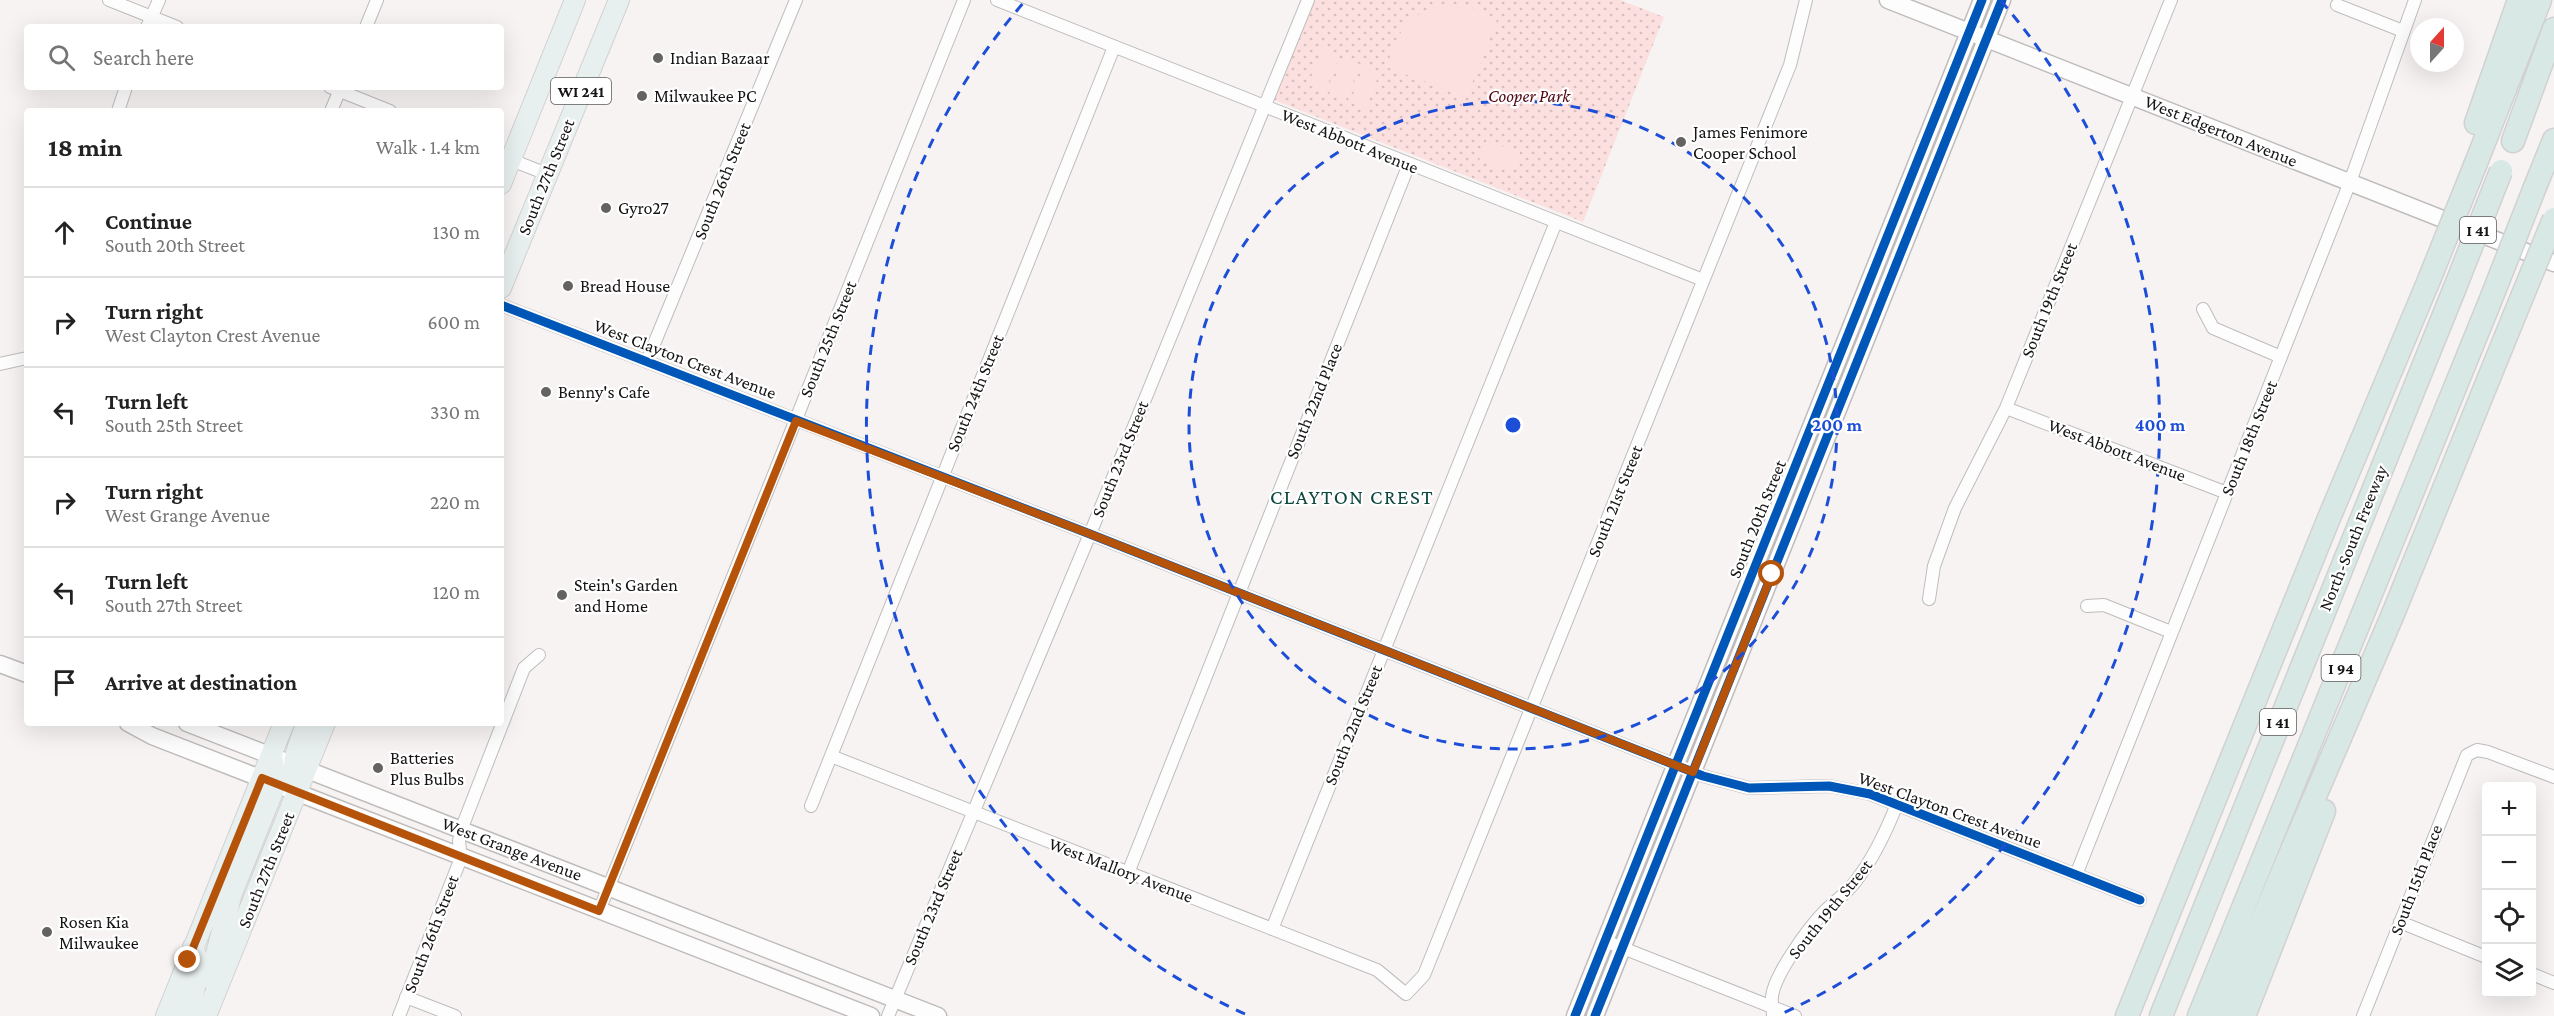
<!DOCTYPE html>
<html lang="en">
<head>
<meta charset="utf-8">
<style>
  body { margin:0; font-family:"Crimson Pro",serif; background:#f6f6f6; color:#222 }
  .controls { position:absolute; right:18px; bottom:18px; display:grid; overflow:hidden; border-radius:6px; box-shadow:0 6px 24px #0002 }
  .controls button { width:54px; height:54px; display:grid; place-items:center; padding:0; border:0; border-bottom:2px solid #e0e0e0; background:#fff; color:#222; font:30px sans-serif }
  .compass { position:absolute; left:2410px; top:18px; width:54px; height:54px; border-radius:50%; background:#fff; box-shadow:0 6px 24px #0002; rotate:21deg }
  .stop { position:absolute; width:18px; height:18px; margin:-14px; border:4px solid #b45309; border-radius:50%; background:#fff }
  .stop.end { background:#b45309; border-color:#fff; box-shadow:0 2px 6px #0008 }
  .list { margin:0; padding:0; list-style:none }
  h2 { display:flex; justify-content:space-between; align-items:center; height:78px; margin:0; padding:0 24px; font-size:26px }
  h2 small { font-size:20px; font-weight:400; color:#767676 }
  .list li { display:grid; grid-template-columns:39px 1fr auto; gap:18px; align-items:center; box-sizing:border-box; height:90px; padding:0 24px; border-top:2px solid #e0e0e0 }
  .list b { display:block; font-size:22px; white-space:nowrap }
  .list p { margin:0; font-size:20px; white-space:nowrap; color:#767676 }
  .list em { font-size:20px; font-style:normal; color:#767676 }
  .icon { flex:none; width:33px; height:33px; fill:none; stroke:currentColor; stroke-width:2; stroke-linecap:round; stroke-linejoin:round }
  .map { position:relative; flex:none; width:2554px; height:1016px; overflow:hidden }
  .search { position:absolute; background:#fff; box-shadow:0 6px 24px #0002; left:24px; top:24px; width:480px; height:66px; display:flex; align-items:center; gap:15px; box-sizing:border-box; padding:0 21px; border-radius:6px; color:#767676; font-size:22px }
  .panel { position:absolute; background:#fff; box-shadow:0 6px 24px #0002; left:24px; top:108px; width:480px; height:618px; border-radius:6px }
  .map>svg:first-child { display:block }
  .park { fill:url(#park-dots) }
  .pitch { fill:#fbe0df }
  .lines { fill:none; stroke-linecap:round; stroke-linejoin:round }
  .street-casing { stroke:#bfbcbc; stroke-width:14 }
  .secondary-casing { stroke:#bfbcbc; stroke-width:19 }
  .primary-casing { stroke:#d2d1d1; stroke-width:22 }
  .highway-casing { stroke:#d2d1d1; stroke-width:25 }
  .street { stroke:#fefdfd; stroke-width:12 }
  .secondary { stroke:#fefdfd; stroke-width:16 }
  .primary { stroke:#e8f0ef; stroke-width:20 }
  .highway { stroke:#d8e9e5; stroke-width:22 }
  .highway-bridge-casing { stroke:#d2d1d1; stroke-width:25; stroke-linecap:butt }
  .highway-bridge { stroke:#d8e9e5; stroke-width:22 }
  .cycleway-casing { stroke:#fff; stroke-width:13 }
  .cycleway { stroke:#0057b8; stroke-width:9 }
  .route { stroke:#b45309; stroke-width:8 }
  .ring { fill:none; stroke:#1d4ed8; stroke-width:3; stroke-dasharray:10 8 }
  .poi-dot { fill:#656262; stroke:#fff; stroke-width:2 }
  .labels { text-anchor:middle; stroke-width:4.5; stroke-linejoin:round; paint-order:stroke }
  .shield { fill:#fff; stroke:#5c5a5a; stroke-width:1.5 }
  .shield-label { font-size:16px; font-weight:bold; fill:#161414 }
  .poi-label { font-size:18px; fill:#161414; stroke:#fff; text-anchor:start }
  .park-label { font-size:18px; font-style:italic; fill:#520512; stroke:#fff }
  .street-label { font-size:18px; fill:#161414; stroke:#fff }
  .quarter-label { font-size:21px; letter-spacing:1.5px; fill:#0f483e; stroke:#fff }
  .centre { fill:#1d4ed8; stroke:#fff; stroke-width:3 }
  .ring-label { font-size:18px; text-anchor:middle; font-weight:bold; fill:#1d4ed8; stroke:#fff; stroke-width:4.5; stroke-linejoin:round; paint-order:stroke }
</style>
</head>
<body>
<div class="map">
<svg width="2554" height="1016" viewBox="0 0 2554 1016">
  <defs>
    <pattern id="park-dots" width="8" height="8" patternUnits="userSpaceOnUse" patternTransform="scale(1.5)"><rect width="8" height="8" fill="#fbe0df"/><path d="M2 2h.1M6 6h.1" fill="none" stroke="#d6bfbe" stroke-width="1.8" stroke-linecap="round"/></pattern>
  </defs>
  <rect width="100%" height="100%" fill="#f7f3f3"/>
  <path class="park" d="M1315,0h305l44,17 -81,205 -309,-122z"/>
  <path class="pitch" d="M1449,3l20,3 28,14 -28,71 -8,4 -75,-28c15,-40 20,-53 63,-64z
    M1322,49l17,7 -14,36 -17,-7z
    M1343,58l17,6 -14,36 -17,-6z
    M1364,66l16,6 -14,36 -16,-6z
    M1487,140l33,13 -8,19 -33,-13z"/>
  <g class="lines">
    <defs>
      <path id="street" d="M109,0l68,27
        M997,0l706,280
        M2337,5l66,26
        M147,27l12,-27
        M366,27l11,-27
        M330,87l60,24
        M118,111l8,-24
        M331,111l10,-24
        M501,156l46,18
        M501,305l589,229 613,242 46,12 80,-2 41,8 270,106
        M2203,309l10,19 68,29
        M647,361l149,-361
        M0,364l27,-6
        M2006,408l221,85
        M1929,599l5,-33 21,-58 51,-100 165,-408
        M2087,606l17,-1 67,27
        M831,756l546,214 29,24 18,-19 366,-910 16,-65
        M811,806l303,-759
        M1128,873l281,-709
        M2076,875l274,-693 65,-182
        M599,911l365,-911
        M2400,922l86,35
        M1272,929l284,-707
        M1605,941l190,75
        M2532,974l22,9
        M406,997l49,19
        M399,1016l62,-158 -2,-17 2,-11 63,-162 15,-13
        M888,1016l202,-482 218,-534
        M1773,1016c0,-6 -2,-13 -1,-19 2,-22 37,-70 53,-86 10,-10 22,-18 30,-29 19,-24 31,-50 42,-78
        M2363,1016l104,-261 10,-5 11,2 66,25"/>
      <path id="secondary" d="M1888,0l666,263
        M0,664l27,10
        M128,723l24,13 719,280
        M187,723l751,293
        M1575,1016l407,-1016
        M1595,1016l407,-1016"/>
      <path id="primary" d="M501,184l74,-184
        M501,288l118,-288
        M296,790c-7,-24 2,-45 11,-67
        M214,982l1,-24 17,-65 44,-109 -4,-29
        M166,1016l118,-293
        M187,1016c6,-22 17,-47 6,-69
        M206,1016l119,-293"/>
      <path id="highway" d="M2476,123l43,-123
        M2513,141l41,-112
        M2476,163l64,-163
        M2535,187l19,-47
        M2127,1016l202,-498 100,-238
        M2161,1016l293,-726
        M2199,1016l290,-712
        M2221,1016l172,-402 122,-300
        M2244,1016l80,-205"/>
    </defs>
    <use href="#street" class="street-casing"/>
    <use href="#secondary" class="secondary-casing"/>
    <use href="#primary" class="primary-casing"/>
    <use href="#highway" class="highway-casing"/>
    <use href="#street" class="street"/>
    <use href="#secondary" class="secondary"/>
    <use href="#primary" class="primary"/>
    <use href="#highway" class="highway"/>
    <defs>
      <path id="highway-bridge" d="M2429,280l47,-117
        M2454,290l47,-119
        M2489,304l46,-117
        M2515,314l39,-95"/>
    </defs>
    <use href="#highway-bridge" class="highway-bridge-casing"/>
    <use href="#highway-bridge" class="highway-bridge"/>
    <defs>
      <path id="cycleway" d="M501,305l589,229 613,242 46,12 80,-2 41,8 270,106
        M1575,1016l407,-1016
        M1595,1016l407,-1016"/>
    </defs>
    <use href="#cycleway" class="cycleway-casing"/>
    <use href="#cycleway" class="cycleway"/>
  </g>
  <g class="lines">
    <path class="route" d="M188,960l74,-182 337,133 197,-490 294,113 603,238 79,-198"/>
  </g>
  <g class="ring">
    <circle cx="1513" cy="425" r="324"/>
    <path d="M1245 1014A647 647 0 0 1 1025 1M2001 1A647 647 0 0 1 1781 1014"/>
  </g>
  <g class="poi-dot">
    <circle cx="658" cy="58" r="6"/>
    <circle cx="642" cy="96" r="6"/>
    <circle cx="1681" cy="142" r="6"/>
    <circle cx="606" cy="208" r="6"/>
    <circle cx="568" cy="286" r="6"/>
    <circle cx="546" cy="392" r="6"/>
    <circle cx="562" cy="595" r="6"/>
    <circle cx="378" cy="768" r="6"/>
    <circle cx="47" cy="932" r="6"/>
  </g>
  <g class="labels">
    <g class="shield">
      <rect x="551" y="78" width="60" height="26" rx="4.5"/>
      <rect x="2460" y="217" width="36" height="26" rx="4.5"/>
      <rect x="2321.5" y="655" width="39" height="26" rx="4.5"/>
      <rect x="2260" y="709" width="36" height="26" rx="4.5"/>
    </g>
    <g class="shield-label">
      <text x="581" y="97">WI 241</text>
      <text x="2478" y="236">I 41</text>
      <text x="2341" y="674">I 94</text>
      <text x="2278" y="728">I 41</text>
    </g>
    <g class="poi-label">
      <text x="670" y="64">Indian Bazaar</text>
      <text x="654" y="102">Milwaukee PC</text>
      <text x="1693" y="138">James Fenimore<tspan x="1693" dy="21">Cooper School</tspan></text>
      <text x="618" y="214">Gyro27</text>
      <text x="580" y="292">Bread House</text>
      <text x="558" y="398">Benny's Cafe</text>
      <text x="574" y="591">Stein's Garden<tspan x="574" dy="21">and Home</tspan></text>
      <text x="390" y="764">Batteries<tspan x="390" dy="21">Plus Bulbs</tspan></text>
      <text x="59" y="928">Rosen Kia<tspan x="59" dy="21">Milwaukee</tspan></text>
    </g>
    <g class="park-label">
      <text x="1529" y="102">Cooper Park</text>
    </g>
    <g class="street-label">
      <text transform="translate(2221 131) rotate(22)" y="6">West Edgerton Avenue</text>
      <text transform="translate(1350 141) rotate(22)" y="6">West Abbott Avenue</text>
      <text transform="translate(546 177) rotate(-68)" y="6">South 27th Street</text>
      <text transform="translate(722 181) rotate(-68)" y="6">South 26th Street</text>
      <text transform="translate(2049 300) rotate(-68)" y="6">South 19th Street</text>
      <text transform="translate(828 339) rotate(-68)" y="6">South 25th Street</text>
      <text transform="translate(685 359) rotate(21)" y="6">West Clayton Crest Avenue</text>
      <text transform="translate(975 393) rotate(-68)" y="6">South 24th Street</text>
      <text transform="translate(1314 401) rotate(-68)" y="6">South 22nd Place</text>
      <text transform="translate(2249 438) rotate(-68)" y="6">South 18th Street</text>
      <text transform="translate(2117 450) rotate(21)" y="6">West Abbott Avenue</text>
      <text transform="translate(1120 459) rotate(-68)" y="6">South 23rd Street</text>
      <text transform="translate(1615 501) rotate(-68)" y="6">South 21st Street</text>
      <text transform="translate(1757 519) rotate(-68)" y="6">South 20th Street</text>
      <text transform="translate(2353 538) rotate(-68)" y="6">North-South Freeway</text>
      <text transform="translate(1353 725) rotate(-68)" y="6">South 22nd Street</text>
      <text transform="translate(1950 810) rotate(20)" y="6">West Clayton Crest Avenue</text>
      <text transform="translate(512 849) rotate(21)" y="6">West Grange Avenue</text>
      <text transform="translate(266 870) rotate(-68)" y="6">South 27th Street</text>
      <text transform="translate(1121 870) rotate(21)" y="6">West Mallory Avenue</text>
      <text transform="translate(2416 880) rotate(-69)" y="6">South 15th Place</text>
      <text transform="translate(933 907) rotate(-67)" y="6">South 23rd Street</text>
      <text transform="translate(1830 909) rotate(-51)" y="6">South 19th Street</text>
      <text transform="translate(431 934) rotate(-69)" y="6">South 26th Street</text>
    </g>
    <g class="quarter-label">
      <text x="1352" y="504">CLAYTON CREST</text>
    </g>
  </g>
  <circle cx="1513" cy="425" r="9" class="centre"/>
  <g class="ring-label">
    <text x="1837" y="431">200 m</text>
    <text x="2160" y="431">400 m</text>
  </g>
</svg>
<div class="controls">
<button>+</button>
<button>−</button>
<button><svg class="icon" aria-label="locate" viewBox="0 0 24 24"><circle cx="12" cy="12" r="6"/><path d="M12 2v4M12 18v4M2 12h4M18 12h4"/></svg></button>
<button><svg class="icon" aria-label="layers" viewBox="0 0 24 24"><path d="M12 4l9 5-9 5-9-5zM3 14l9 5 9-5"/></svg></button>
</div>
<svg class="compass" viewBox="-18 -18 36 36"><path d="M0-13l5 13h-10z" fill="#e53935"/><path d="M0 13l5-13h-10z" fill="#767676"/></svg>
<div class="stop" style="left:1772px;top:574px"></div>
<div class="stop end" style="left:188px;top:960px"></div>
<div class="search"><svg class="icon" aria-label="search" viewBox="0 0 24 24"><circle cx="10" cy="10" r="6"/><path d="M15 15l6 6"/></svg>Search here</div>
<section class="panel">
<h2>18 min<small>Walk · 1.4 km</small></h2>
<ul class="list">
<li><svg class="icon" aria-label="ahead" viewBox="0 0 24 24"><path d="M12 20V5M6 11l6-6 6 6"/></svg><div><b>Continue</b><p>South 20th Street</p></div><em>130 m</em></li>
<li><svg class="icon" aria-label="right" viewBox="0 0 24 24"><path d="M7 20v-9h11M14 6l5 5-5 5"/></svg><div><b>Turn right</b><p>West Clayton Crest Avenue</p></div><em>600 m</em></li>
<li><svg class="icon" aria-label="left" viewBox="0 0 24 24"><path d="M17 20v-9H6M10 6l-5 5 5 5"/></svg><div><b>Turn left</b><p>South 25th Street</p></div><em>330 m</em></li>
<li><svg class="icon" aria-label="right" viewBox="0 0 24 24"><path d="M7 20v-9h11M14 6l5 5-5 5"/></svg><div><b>Turn right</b><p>West Grange Avenue</p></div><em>220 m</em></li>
<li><svg class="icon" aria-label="left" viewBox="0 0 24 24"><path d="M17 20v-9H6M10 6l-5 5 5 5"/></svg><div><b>Turn left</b><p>South 27th Street</p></div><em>120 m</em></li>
<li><svg class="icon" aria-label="arrive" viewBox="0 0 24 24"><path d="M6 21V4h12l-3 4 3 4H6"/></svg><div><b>Arrive at destination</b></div></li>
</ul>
</section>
</div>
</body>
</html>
